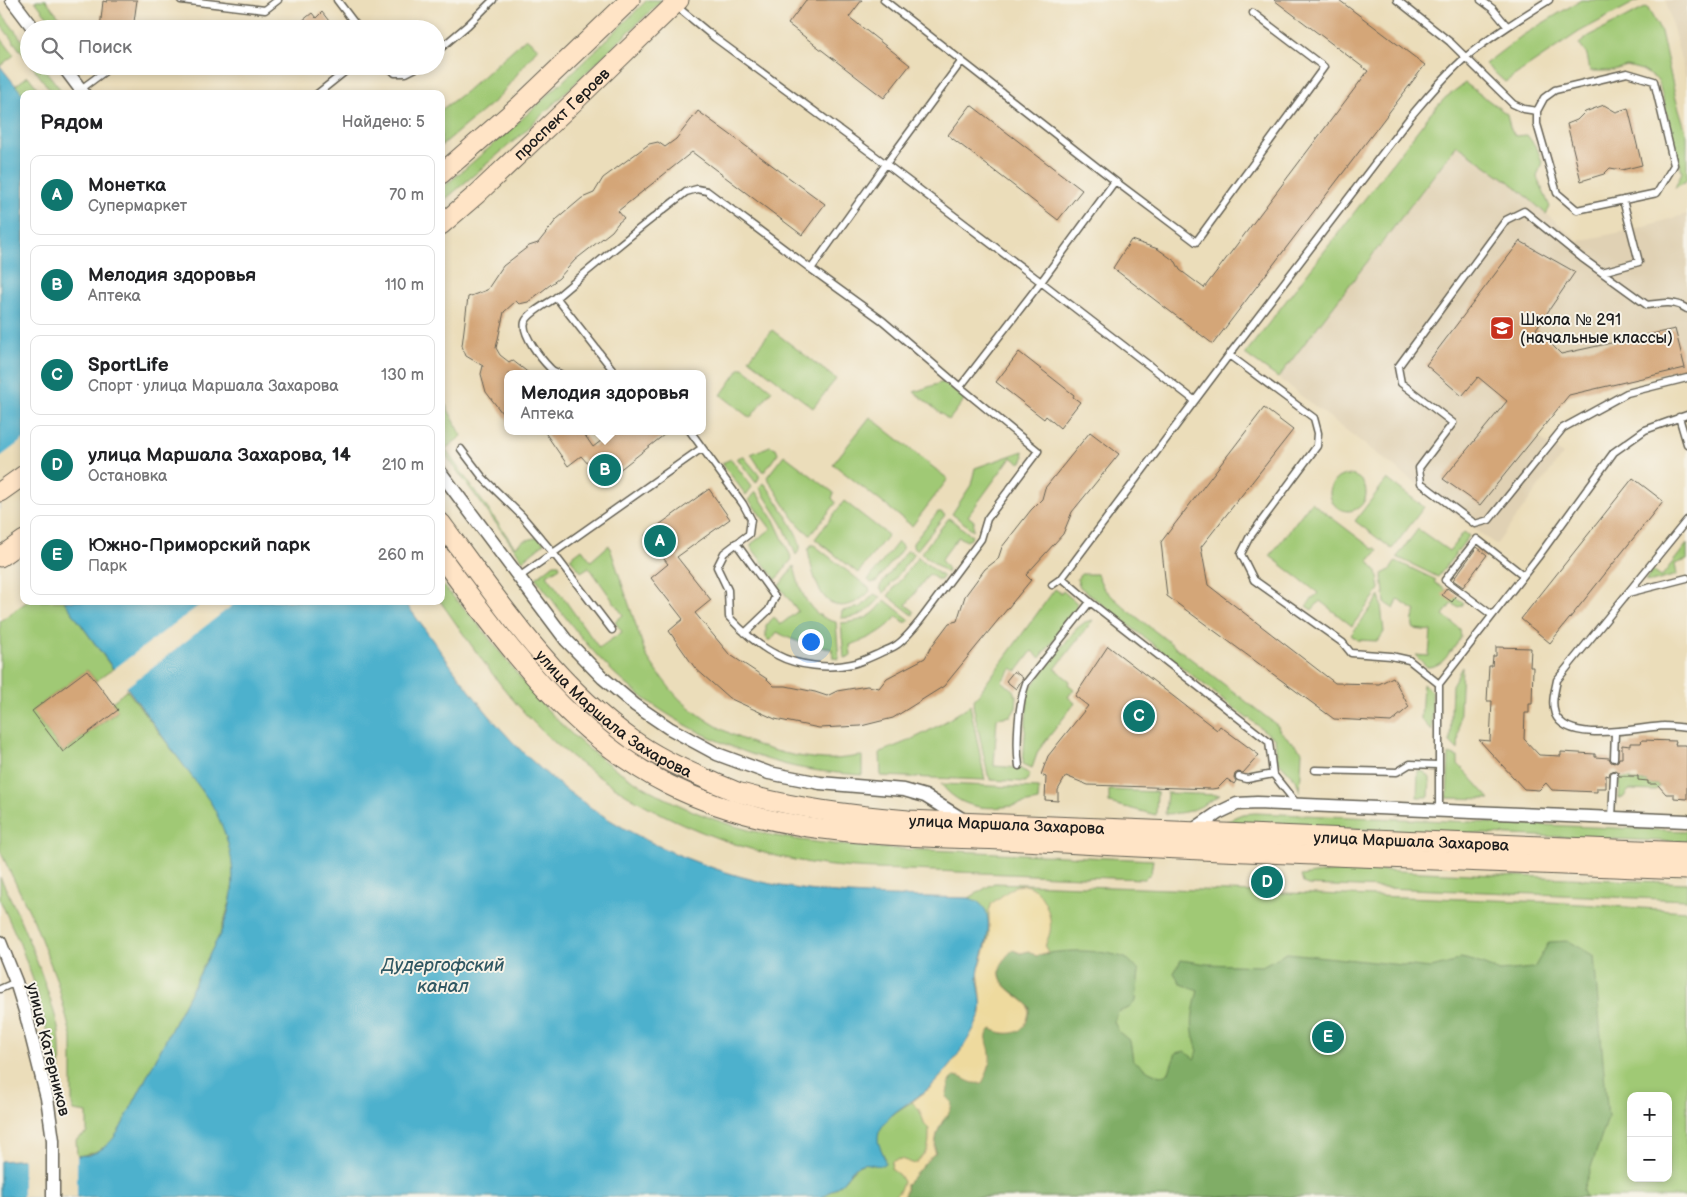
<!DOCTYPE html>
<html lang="ru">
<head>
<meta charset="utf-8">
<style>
  body { margin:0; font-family:"Balsamiq Sans",sans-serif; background:#f6f6f6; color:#202124 }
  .controls { position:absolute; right:15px; bottom:15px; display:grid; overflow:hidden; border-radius:10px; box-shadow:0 2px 8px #0003 }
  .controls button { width:45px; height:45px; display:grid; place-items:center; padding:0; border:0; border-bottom:1px solid #e0e0e0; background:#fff; color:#202124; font:25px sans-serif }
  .you { position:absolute; left:810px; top:641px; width:18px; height:18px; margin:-12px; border:4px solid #fff; border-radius:50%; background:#1a73e8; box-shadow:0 0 0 8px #1a73e833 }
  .badge { display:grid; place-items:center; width:32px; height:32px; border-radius:50%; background:#0f766e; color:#fff; font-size:16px; font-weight:700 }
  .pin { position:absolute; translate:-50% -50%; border:2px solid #fff; box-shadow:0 1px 5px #0006 }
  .popup { position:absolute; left:504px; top:370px; width:202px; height:65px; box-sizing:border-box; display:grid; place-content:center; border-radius:10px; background:#fff; filter:drop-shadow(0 1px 4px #0005); font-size:16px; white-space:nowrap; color:#757577 }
  .popup b { font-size:19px; color:#202124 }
  .popup::after { content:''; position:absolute; left:50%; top:100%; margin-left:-10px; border:10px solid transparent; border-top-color:#fff }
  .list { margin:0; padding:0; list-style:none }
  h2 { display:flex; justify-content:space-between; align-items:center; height:65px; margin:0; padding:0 20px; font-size:21px }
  h2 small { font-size:16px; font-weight:400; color:#757577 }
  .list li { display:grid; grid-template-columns:32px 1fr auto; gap:15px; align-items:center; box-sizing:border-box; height:80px; margin:0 10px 10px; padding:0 10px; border:1px solid #e0e0e0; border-radius:10px }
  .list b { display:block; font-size:19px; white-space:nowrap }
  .list p { margin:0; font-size:16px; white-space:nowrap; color:#757577 }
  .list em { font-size:16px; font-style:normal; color:#757577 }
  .icon { flex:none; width:28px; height:28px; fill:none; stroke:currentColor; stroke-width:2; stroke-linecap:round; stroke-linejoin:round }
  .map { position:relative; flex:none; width:1687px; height:1197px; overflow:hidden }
  .search { position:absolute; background:#fff; box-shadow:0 2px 8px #0003; left:20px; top:20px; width:425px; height:55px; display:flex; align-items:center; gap:12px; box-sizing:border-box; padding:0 18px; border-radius:28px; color:#757577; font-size:19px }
  .panel { position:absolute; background:#fff; box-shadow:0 2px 8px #0003; left:20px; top:90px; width:425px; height:515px; border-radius:10px }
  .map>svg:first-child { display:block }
  .built { fill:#e0d1b4 }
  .green { fill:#a0c975; stroke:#5e7248; fill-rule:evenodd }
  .forest { fill:#80ad66; stroke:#4e6441 }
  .sand { fill:#eeda9e; stroke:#857b5d }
  .water { fill:#4eb1cd; stroke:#356674 }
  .pier { fill:#ebddba }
  .building { fill:#d4a678 }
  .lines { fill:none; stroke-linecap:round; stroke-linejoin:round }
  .lane-casing { stroke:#646053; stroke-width:9 }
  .street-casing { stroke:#646053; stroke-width:15 }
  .secondary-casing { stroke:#646053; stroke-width:21 }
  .lane { stroke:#fff; stroke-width:6 }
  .street { stroke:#fff; stroke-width:12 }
  .secondary { stroke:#ffe4c6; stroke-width:19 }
  .labels { text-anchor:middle; stroke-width:4; stroke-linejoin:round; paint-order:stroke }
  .street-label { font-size:16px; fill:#1c1c1c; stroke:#f7f3e8 }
  .poi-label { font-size:16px; fill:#1c1c1c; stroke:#f7f3e8; text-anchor:start }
  .water-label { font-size:18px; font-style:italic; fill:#305863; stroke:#f7f3e8 }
</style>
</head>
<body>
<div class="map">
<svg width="1687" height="1197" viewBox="0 0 1687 1197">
  <rect width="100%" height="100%" fill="#f7f3e8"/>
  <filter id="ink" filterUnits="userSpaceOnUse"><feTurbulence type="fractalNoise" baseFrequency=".02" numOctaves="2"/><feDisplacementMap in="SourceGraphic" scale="10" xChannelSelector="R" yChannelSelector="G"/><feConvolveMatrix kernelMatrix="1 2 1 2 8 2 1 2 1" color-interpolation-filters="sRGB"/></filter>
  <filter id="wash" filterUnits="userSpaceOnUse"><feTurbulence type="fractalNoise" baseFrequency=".0096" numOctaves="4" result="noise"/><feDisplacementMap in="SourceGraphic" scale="20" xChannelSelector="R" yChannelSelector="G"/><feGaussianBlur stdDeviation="1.12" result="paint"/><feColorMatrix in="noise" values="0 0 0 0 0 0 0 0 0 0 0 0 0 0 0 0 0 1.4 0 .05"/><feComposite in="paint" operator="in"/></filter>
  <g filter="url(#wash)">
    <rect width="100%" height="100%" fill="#ebddba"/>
    <path class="built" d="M1671,0h16v83l-21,-82z
      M1457,145l58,41 63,55 53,-11 56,-16v153l-118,28 -33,41 27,18 -67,91 -218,-167z"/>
    <path class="green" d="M37,0h9l23,29h-12l-22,-28z
      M647,0h15l-140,134 -81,69v-14c72,-60 140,-123 206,-189z
      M1581,0h58l-60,32 -74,50 -20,-18 38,-29z
      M1647,7l14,25 15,67 11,36v45l-12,8 7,-16 -24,-92 -16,-10 -15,-4 -17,5h-20l-3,-16 -8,-11 10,-8z
      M0,11l29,38v13l-29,-38z
      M0,37l14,18 -14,11z
      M526,38l12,10 -40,50 -57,48v-36l24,-18z
      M32,66h10l22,28h-11z
      M28,76l14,18h-18v2l-9,-10z
      M1465,83l42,31 3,13 5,9 12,-1 10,13 5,14 -5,15 13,30 -4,7 -31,-28 -58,-41 -179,233 -33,-24 186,-241 14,-15z
      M772,330l64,49 -23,29 -64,-49z
      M740,368h4l28,22 -22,28 -29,-23z
      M943,382l22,17 -16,21 -35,-28z
      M441,396l21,40 -17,13 70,98 8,-6 16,-4 5,6 -21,17 -82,-111z
      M870,417l78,62 -36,47 -79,-62z
      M770,446l6,2 2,5 -13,18h-3l-11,-17z
      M1023,451l1,6 -1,4 -3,2 -9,-6 -43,59 6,5 -1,9 -21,-16 19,-29 4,-17z
      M784,455l50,38 -2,5 4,5 -25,31c-12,-2 -36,-45 -44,-57z
      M743,456l16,19v3l-3,5 -19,-25z
      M731,459l21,28 -6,8 -24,-32z
      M1330 493a18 18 0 1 1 36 0a18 18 0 1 1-36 0Z
      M1387,479l37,28 -32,42 -37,-28z
      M763,483l3,2c7,10 36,52 34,63 0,3 -3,5 -4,7l-13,-30 -24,-38z
      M756,492l17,26 19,41 -16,21 -25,-33v-3l20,-15 -22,-29z
      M844,501l44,34 -30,38 -43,-34z
      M1311,502l62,47 2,-1 3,2 -9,11 8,11 3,17 -28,37 -32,-25 -8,9 -6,-4 12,-13 -48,-37z
      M938,512h3l4,3 -28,35 -4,-3v-4z
      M949,518l23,18 -1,3 -4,2 -9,-4 -17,23 7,9 -1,4 -26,-20z
      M1418,529l31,22 15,-19 5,4 -31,41 -41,-20z
      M898,542l4,4v3l-26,33 -5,1 -3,-3z
      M1687,544v16l-12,4 2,11 -25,7 -7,-1 6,-10h2l8,6z
      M609,545l37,110c9,14 26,38 38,48 39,33 89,53 140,56 12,1 26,-2 38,-3v19c-26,-2 -53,-4 -79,-11 -62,-17 -123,-47 -170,-92 -29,-28 -53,-62 -77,-94l18,-14h5l1,3 -13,8 52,73 23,-16 -7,-10 8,-7 -34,-48 -8,5 -11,-14 12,-9 9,12z
      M811,545h3l55,43 1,3c-13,14 -34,23 -47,4 -8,-10 -13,-33 -15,-45z
      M907,551h3l4,3 -30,39 -4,-4v-3z
      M918,557l25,20 -2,3h-3l-9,-6 -23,31 8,6 -1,4 -25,-19z
      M1396,561l40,19 -2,2 30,21 -2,3 -5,1 -5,-4 -9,12 17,14 1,8 -9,14h-2c-4,9 -12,16 -23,16l-12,-12 14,1 2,-25 -17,-2c-3,-5 -1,-13 2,-18l-18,-11 -4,9 -9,-6 -3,-29 8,-4z
      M794,566c6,25 14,50 42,56l3,37 -6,-1 -1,-9c-20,-3 -38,-7 -55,-17l-6,8h-3l-2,-2v-13l8,-8 6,8 18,-14 -19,-25z
      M1081,574h16l7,15 21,19 153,118 1,4 23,21 -2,41 -4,-12 -19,-20 -2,-21 -23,-18 -2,-3 -2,1 -168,-132 -3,-8z
      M441,584c14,15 29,29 41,45 32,40 62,83 102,116 54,45 122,78 192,91 59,11 118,13 178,15 66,3 132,6 199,9l-2,13 -6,6c-70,-2 -140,-5 -210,-8 -41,-2 -84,-1 -125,-8 -97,-17 -192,-62 -265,-129 -41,-39 -72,-87 -105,-133h1z
      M1055,589l6,4 2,-2 14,12v6l-37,49 -8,-7 -15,20 -5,-3 -10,13 13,11v3h2l-1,13 -5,8 -14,2 -3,48 25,2 11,6 -4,8 -35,-2 -3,-5 -15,-70 1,-5z
      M874,594l7,3c-12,14 -21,21 -40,21l1,-7 19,-4z
      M1380,596l4,36 -6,9 -21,-1 -6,-5z
      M885,600l25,20 -3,2h-3l-7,-6c-11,15 -29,23 -47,29l1,10 -1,2 -6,1 -3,-35c22,-2 31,-5 44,-23z
      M28,601h36l49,68 -17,12 -9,-11 -55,41 31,41 55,-41 -6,-9 15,-12 80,106 12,21 7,16 6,23 1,25 -2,18 -11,35 -103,201c-11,14 -23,19 -40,21l-1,-16 11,-7v-20l-13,-2 -2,-6v-66l-15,-58 -23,-60 -34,-70v-230z
      M1093,620l-38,49 15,12 -2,3 6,5 -6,8 7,6 -37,48 -6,17 -9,-4 5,-71 1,-4 47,-60 9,-7z
      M1462,667l-4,83 -8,-8 2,-57z
      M1423,684l9,8v39l-11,-12z
      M970,705l15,75 -104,-4 -1,-24c34,-12 61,-26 90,-47z
      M1449,754l9,3v7l7,7 25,28 -43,-1z
      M1418,771l7,1 5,6 -1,19h-12z
      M1620,778l11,1v2l17,1v2l11,1v2l-5,4 -25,-1 -6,8h-4z
      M941,784l98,4 -1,13c-36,7 -71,16 -97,-17z
      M1109,790l48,2 -1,23 -47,-12z
      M1167,793l53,2c-23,14 -28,18 -55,19z
      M1255,813l432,18v11l-456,-18 -4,-2 1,-2 14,-6z
      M1350,869l337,14v17l-379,-15 -5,-2 -2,-7z
      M0,877c18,35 32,70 45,107 5,15 11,32 14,48 2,18 1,36 1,54l-23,-95 -17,-47 -20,-44z
      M994,883l555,19 138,9v286h-865c5,-4 12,-7 17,-11 11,-9 18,-29 36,-21l10,-7c-2,-5 -6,-9 -7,-15 -4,-19 20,-33 34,-41 11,-23 23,-46 35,-68 14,-29 58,-99 33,-127 -3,-5 -6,-7 -11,-9zM1631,1096h37v82h-37z"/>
    <path class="forest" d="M1569,941l25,15 14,162 -25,72 3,7h-683l3,-6v-7c11,-10 17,-21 29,-31 0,-14 2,-27 13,-36 -2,-14 -5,-31 7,-41h7l26,-30c-2,-8 -3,-11 3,-17 21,10 35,2 39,-21 -2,-3 -5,-7 -8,-9 -10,-9 -27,-16 -21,-34 3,-7 6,-10 12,-15l8,3 8,-2 7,5c24,-7 66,-7 89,2 5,2 10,9 14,13l-3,30 -7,7 -11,4 -4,10 5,10 11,9 3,19 16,11 11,5 9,-4 7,-19 9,-2 9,8 4,-8c-9,-26 -6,-35 0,-61l-17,-6 -7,-11 7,-13 26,4 55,2 25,-13 144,15 20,-5 10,-5 13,3 26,10 34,-3 15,-26z"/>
    <path class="sand" d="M1023,885c19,1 30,30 27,47 -1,5 -4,10 -5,15l3,5 -12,4 -7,-5 -8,2 -8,-3c-6,5 -9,9 -12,16 -7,19 17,28 27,39 2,5 1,7 0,12 -4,19 -23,19 -37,12 -9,9 -1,15 -1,26 1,10 -3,19 -8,28 -14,2 -16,-6 -27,-7l-5,4 -4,17 6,5c-1,13 -6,12 -11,22 -5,9 -6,19 -6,29 -12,10 -18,21 -29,31v7l-3,6h-11c7,-3 9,-8 11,-15l-4,-7 -8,-6 1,-8 9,-2 14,5c14,-15 14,-14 14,-35l-4,-4 -6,-16 -7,-7 19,-15 17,-20 17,-24 12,-21 4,-9v-18l-3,-23 11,-35v-26l3,-8 23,-17z"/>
    <path class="water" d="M0,66l24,30v450l-24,-34z
      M64,601h340c32,43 61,87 96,127 72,82 173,137 281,158 61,11 125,10 188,12 27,7 20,38 13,59 -2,7 -4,14 -4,22 1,15 7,26 0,41 -9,21 -32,54 -49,68 -15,13 -37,22 -47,39 -10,16 2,21 3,36 -7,7 -16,-3 -26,2 -8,4 -11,12 -17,18 -6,6 -14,10 -20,14h-822v-36l89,-6c15,-5 24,-14 32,-28l99,-193c21,-46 15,-87 -9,-131z"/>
    <path class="pier" d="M24,439v109l-24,-31v-60z
      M205,601h33l-114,88 -13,-18z
      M77,1153v44h-54v-40z"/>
    <g id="blocks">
      <path class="building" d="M107,0h30l-4,29h-33l3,-28 4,1z
        M806,0h56l-13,17 61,48 -26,33 -96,-74z
        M1274,0h65l86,65 -212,279 -100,-76 18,-28 27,9 18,13 4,8 24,18 164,-217z
        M322,12l13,17h-43l20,-16 4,5z
        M971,105l111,85 -24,30 -110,-85z
        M1604,105l12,7 12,-4 14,57 -20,5 -12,-2 -6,6 -23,7 -14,-57 10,-4 8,-8z
        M698,111l127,93 -23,31 -110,-83 -74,59 6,7 -6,5 -6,8 -37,29 -16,18 -31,24 -9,2 -3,-3 -12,11 -8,36 4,7 9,7 3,-2 18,14h-22v47l-22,-29 -5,-18 2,-8 -17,-10 -4,-10 6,-49 19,-7 16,-24 26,-20 9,-3 19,-24 25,-21 12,-5 9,-15 46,-34 9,-2 7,5 11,-8z
        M1520,241l55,31 -39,57 25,25 114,-25 10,39 -116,27 -89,110 -37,-26 64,-78 -29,-24 -16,19 -36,-31z
        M1019,352l55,43 -1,2 7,5 -20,26 -14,-12 -2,3 -48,-37z
        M1264,408l29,22 -92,117 7,38 127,98 44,1 14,-7 16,30 -18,15 -57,-3 -167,-123 -6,-54z
        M544,431h38l11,16 21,-16h55l-65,51 -23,-26 -13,10z
        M1090,432l29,22 -47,58 -9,22 -37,41 5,5 -87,106 -51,32 -32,8 -42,2 -44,-9 -46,-21 -34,-30 -26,-37 14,-12 -32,-41 17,-14 -23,-29 64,-46 21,30 -53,38 34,43 -16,13 34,41 38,25 7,7h12l29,6 12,4 10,-5 30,-5 12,2 8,-10 38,-20 6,-11 18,-24 8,-2 8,-25 20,-27 13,-10 4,-12 29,-37 11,-11 3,-11z
        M1633,478l30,23 -113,142 -29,-24z
        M1477,547l10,8 -24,32 -10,-7z
        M1447,588l10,7 -5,7 -10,-7z
        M1108,646l109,84 3,-4 39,29 -16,18 -5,-1 -3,2 -1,4 2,3 -2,3 -7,-5 -9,9 -6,1 -124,-4 -22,-9 -8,14v11l-13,-1 1,-23 -5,-2 7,-19 40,-50 -13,-10z
        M1496,647l35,1 -1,19h3l-1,37h-3v9h-4l-1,26 15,16 22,1v-4l34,2v3l14,1 2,4 3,1 4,-2 1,-3h3v-13l8,1v-3h11l1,-3 34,1 -1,4h11l1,3v51l-13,-1v-4h-8l-9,-10h-9v-3l-10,-1v-4h-19l-1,-4 -3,-2 -5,2 -1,4 -3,-1v13h-9v4l-45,-2 -6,-7 -7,7 -15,-1 -45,-49 11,1 2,-40h-5l2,-35h3l1,-10h3z
        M87,670l31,40 -55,42 -31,-41z
        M1014,671l9,7 -7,11 -10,-8z"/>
    </g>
  </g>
  <g filter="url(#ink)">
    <use href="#blocks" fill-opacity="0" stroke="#646053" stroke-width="1"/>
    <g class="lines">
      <defs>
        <path id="lane" d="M181,0l84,10 13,-10
          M337,0l22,29
          M884,0l231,181 81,61 128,-175 -71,-54
          M1397,0l53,42 63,62 11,5 13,2v13l20,69 20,17 80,-17 17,-28 -20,-84 -27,-8 -72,17 -11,8 -7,13
          M1481,0l12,9 14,17
          M436,52l32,-27 25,-25
          M961,62l-75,102 155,118 74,-101
          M388,66l7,7h11l14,-7
          M81,89l23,-17
          M317,94l35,-28
          M811,269l72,52 77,66
          M1602,272l37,-10 -16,-62
          M556,297l60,77
          M1687,309c-13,-9 -26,-6 -40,-4l-65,-47 -58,-47 -18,9 -108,147 3,16 52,40 -34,45 2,15 54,41 14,-4 74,-92 64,-35 60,-15
          M1229,355l182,-239c17,-20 35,-42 55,-59 26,-22 55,-39 83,-57
          M560,374c-4,-2 -8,-3 -10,-6 -8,-8 -29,-34 -25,-46 4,-10 24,-19 33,-26 42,-36 84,-70 128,-104l11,-3 10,2 104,78 75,-105 -171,-126 -40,-33
          M635,374h9
          M1679,417l8,27
          M690,431l53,73 8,15 -2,15 -25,19 -7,14 11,23 1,27c14,15 29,29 48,38 20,11 53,14 75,9 9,-2 19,-7 28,-11 6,-3 13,-5 18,-9 8,-6 14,-14 21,-22l62,-83 6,-20 51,-68 -78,-64 81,-105 153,118
          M461,449l22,29 39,38 32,38 58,76
          M1687,520l-130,160c-2,11 -6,22 -2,34 13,31 84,13 109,12 8,0 15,1 23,2
          M736,543l39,54 -6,13 -24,23
          M519,577l183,-129
          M1062,578l28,24 179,140 4,32 24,30
          M1052,585l10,-7 167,-223 85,63 4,15 -1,13 -68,92 -8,16 13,26 89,63 8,10 40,3 18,4 30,24
          M1628,593l59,-15
          M1492,615l-47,-35 32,-41 46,36
          M1614,758l1,-25
          M1019,766c-3,-21 -1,-62 7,-83l64,-81
          M1315,770l82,2 13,-8 28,1
          M1239,777l8,2 26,-5
          M1439,811v-127l99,-127 76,-105 31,-22 42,-15
          M1612,818l2,-43
          M0,989l16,-7"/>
        <path id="street" d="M12,0l22,29
          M63,66l21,28
          M441,473l125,167 37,38 32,27 34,23 48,26 52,19 51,10 84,7 21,6 42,26
          M1190,832l28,-19 19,-9 20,-1 430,18
          M0,942l16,40 9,29 22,87 6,42v57"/>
        <g id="secondary">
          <path d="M441,174l77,-67 112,-107"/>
          <path id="s1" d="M441,225l36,-31 98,-93 104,-101"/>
          <path d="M0,492l24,-17"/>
          <path id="s2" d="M441,523c57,77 112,160 192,217 22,16 47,28 73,39 10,4 21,9 31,13 56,16 114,23 171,28l779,32"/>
          <path d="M0,557l24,-17"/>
          <path d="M441,557c64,86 130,179 228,228 88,44 183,49 278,53 39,1 77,3 116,5 208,12 416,18 624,27"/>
        </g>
      </defs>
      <use href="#lane" class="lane-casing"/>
      <use href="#street" class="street-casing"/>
      <use href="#secondary" class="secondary-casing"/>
      <use href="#lane" class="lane"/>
      <use href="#street" class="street"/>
      <use href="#secondary" class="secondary"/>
    </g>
  </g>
  <defs>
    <symbol id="school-square" viewBox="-11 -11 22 22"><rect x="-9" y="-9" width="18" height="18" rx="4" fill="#c8321e" stroke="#f7f3e8"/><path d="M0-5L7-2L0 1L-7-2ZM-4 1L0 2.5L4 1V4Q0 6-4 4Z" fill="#fff"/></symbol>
  </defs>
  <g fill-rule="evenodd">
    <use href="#school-square" x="1488" y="314" width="28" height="28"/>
  </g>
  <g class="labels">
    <g class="street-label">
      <text dy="6" stroke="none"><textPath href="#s1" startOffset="164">проспект Героев</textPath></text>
      <text dy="6" stroke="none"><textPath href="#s2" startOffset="260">улица Маршала Захарова</textPath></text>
      <text dy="6" stroke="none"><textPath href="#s2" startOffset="680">улица Маршала Захарова</textPath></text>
      <text dy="6" stroke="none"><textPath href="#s2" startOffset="1085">улица Маршала Захарова</textPath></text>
      <text transform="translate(49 1049) rotate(76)" y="6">улица Катерников</text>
    </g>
    <g class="poi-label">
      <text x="1520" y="325">Школа № 291<tspan x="1520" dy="18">(начальные классы)</tspan></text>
    </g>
    <g class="water-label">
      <text x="443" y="971">Дудергофский<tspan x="443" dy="21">канал</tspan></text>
    </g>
  </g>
</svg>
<div class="controls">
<button>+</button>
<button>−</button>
</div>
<div class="you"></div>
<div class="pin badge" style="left:660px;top:541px">A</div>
<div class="pin badge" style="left:605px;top:470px">B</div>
<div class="popup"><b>Мелодия здоровья</b>Аптека</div>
<div class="pin badge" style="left:1139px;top:716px">C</div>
<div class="pin badge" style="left:1267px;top:882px">D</div>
<div class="pin badge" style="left:1328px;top:1037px">E</div>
<div class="search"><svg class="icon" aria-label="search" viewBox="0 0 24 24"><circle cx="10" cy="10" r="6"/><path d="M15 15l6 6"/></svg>Поиск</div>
<section class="panel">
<h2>Рядом<small>Найдено: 5</small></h2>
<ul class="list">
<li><span class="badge">A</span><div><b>Монетка</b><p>Супермаркет</p></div><em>70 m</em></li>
<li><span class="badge">B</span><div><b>Мелодия здоровья</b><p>Аптека</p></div><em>110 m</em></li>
<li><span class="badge">C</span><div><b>SportLife</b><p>Спорт · улица Маршала Захарова</p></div><em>130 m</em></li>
<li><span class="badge">D</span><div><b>улица Маршала Захарова, 14</b><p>Остановка</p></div><em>210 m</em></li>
<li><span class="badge">E</span><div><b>Южно-Приморский парк</b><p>Парк</p></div><em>260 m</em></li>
</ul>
</section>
</div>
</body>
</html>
